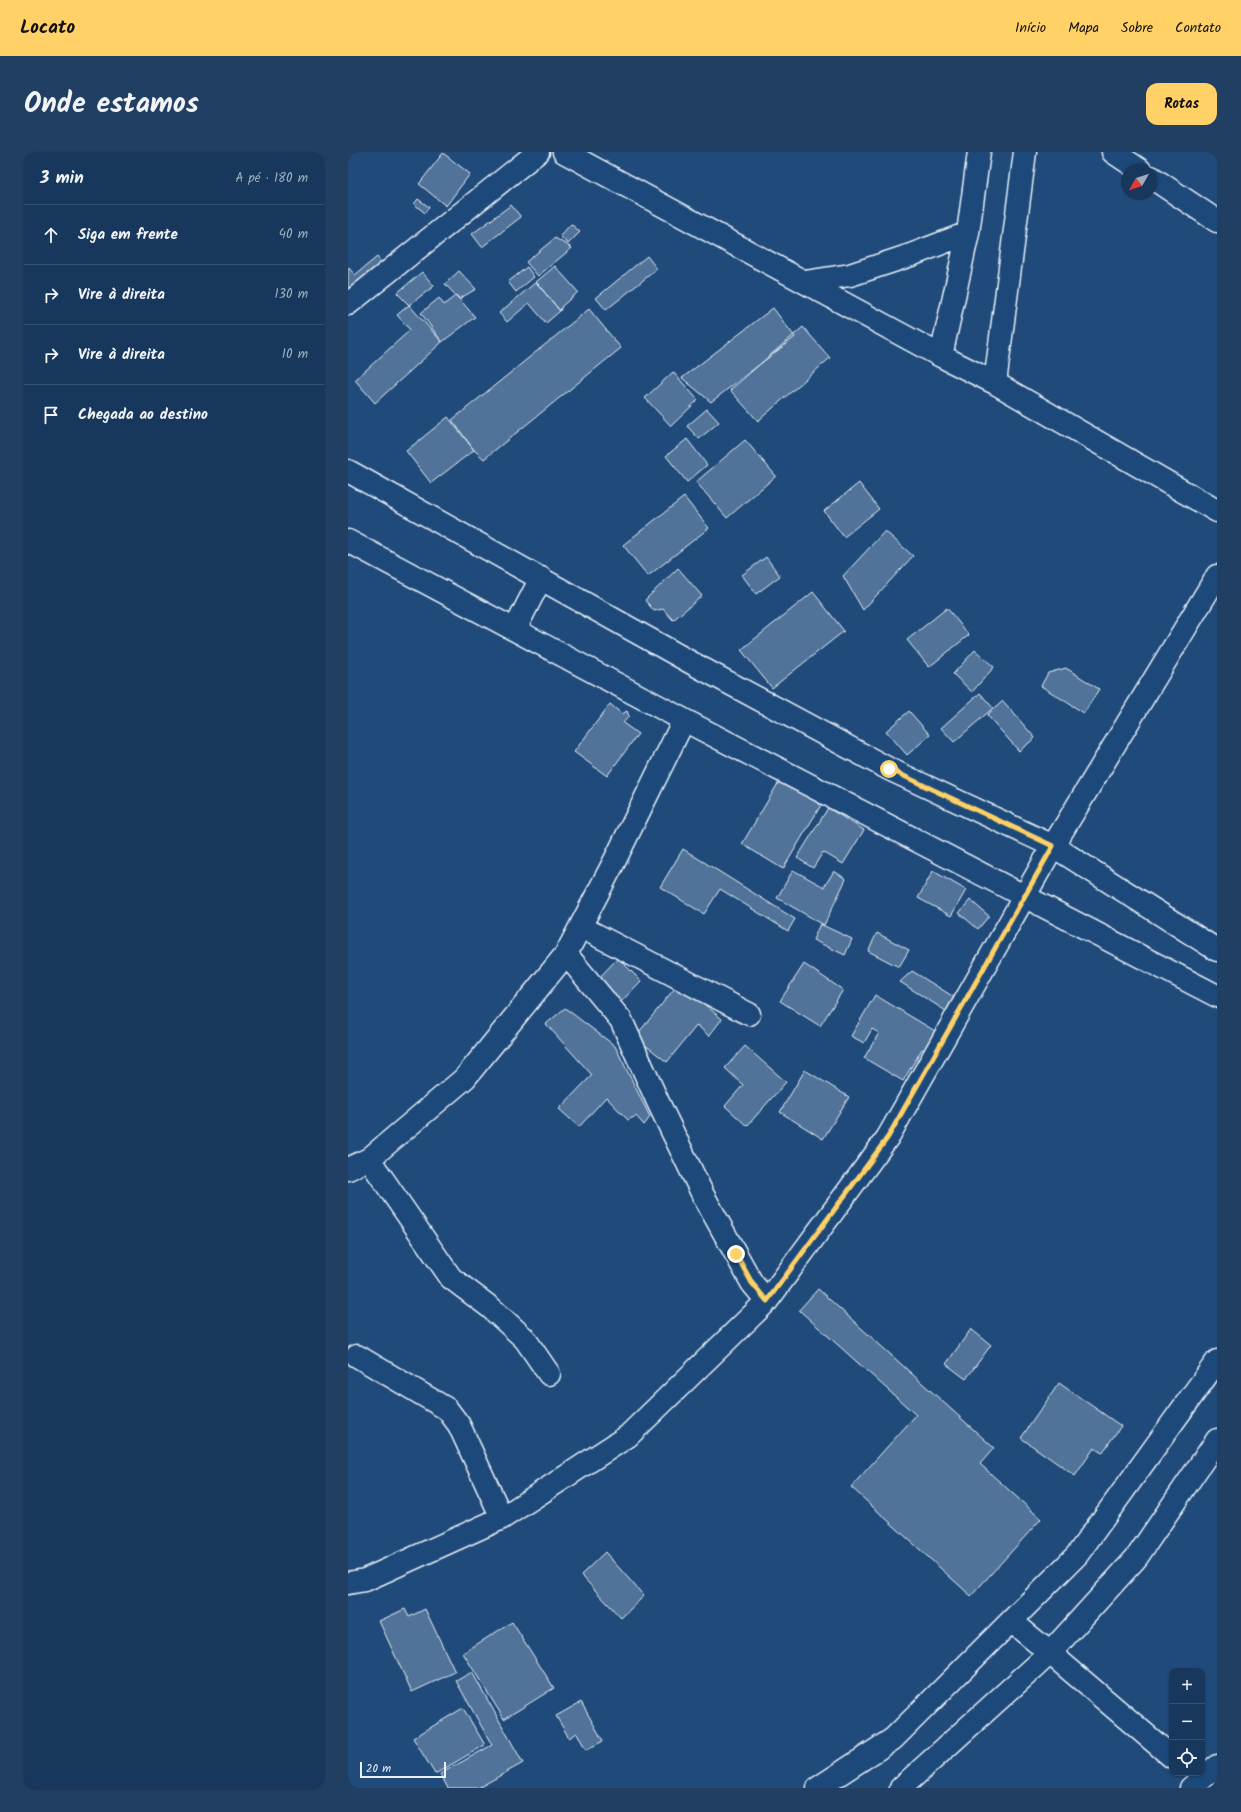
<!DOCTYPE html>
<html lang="pt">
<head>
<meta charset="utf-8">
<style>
  body { margin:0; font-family:Kalam,sans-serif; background:#203f62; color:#f1f3f6 }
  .controls { position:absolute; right:12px; bottom:12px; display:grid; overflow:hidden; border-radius:8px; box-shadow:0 1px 3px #0004 }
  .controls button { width:36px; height:36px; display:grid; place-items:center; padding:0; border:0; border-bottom:1px solid #365272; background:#17385c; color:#f1f3f6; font:20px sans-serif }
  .compass { position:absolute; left:773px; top:12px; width:36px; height:36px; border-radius:50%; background:#17385c; box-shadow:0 1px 3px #0004; rotate:231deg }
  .scale { position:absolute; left:12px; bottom:10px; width:86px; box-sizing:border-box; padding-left:4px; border:2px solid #e8f1f8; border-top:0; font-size:11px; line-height:14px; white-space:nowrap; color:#e8f1f8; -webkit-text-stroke:3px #1f4a7a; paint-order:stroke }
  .stop { position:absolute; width:12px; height:12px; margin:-9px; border:3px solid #ffd166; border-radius:50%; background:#fff }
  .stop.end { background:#ffd166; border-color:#fff; box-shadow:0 1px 4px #0008 }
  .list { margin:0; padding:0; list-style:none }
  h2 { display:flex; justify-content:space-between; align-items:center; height:52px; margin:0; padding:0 16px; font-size:17px }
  h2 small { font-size:13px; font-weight:400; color:#9eacbb }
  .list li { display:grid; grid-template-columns:26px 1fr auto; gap:12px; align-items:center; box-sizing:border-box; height:60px; padding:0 16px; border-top:1px solid #365272 }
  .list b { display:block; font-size:15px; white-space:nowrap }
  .list em { font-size:13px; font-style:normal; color:#9eacbb }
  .icon { flex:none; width:22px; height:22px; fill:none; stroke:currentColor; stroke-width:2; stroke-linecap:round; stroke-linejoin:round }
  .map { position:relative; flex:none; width:869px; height:1636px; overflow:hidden; border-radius:12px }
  header { display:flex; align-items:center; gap:24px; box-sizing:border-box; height:56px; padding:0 20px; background:#ffd166; color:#111 }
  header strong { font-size:19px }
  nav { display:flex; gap:22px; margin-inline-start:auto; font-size:14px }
  .intro { display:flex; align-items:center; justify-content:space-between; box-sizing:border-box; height:96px; padding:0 24px }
  h1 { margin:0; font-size:28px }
  .button { padding:10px 18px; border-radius:12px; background:#ffd166; color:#111; font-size:14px; font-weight:700 }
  main { display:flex; gap:24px; padding:0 24px }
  aside { flex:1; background:#17385c; border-radius:12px; box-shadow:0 1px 3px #0004 }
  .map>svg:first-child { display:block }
  .building { fill:#517399; stroke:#e8f1f8 }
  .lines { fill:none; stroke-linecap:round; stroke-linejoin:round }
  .minor-casing { stroke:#e8f1f8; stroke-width:25 }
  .minor { stroke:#1f4a7a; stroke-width:22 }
  .route { stroke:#ffd166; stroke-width:5 }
</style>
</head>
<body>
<header>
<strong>Locato</strong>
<nav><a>Início</a><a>Mapa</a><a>Sobre</a><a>Contato</a></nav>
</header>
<div class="intro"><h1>Onde estamos</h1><a class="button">Rotas</a></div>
<main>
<aside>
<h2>3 min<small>A pé · 180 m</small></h2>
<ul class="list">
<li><svg class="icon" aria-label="ahead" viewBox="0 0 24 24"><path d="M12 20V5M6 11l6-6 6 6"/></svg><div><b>Siga em frente</b></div><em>40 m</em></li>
<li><svg class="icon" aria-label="right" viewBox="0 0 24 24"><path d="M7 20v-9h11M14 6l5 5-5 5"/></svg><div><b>Vire à direita</b></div><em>130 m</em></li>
<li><svg class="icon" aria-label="right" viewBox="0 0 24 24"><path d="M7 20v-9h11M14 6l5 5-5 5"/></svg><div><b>Vire à direita</b></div><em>10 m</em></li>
<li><svg class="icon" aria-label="arrive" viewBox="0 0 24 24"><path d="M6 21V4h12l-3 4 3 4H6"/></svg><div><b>Chegada ao destino</b></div></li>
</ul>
</aside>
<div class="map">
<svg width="869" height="1636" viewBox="0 0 869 1636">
  <rect width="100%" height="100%" fill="#1f4a7a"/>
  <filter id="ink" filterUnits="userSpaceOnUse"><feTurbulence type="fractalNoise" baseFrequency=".025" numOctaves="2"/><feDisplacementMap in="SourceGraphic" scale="8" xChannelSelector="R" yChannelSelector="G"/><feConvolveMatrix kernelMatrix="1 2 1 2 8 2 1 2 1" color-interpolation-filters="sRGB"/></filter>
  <g filter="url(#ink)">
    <path class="building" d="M95,1l27,21 -24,32 -27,-22z
      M70,47l11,8 -4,6 -11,-9z
      M163,53l10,12 -39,30 -10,-13z
      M223,72l9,8 -12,12 -8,-8z
      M207,86l17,10 -34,28 -12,-14z
      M299,104l10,13 -51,41 -10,-12z
      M29,105l9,10 -38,33v-33l7,8z
      M207,114l23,26 -16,14 -2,5 -24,-29z
      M179,115l7,10 -18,15 -8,-10z
      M111,119l17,18 -17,10 -14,-15z
      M74,120l12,14 -25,19 -12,-12z
      M188,130l24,29 -14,12 -17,-20 -22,19 -8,-9z
      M108,143l19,22 -33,25 -21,-29 18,-15 5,7z
      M61,153l33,37 -67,61 -20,-23 55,-50 -13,-15z
      M425,156l22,29 -84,65 -29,-24z
      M241,157l32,39 -137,111 -10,-9 -22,-30z
      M455,175l27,31 -72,63 -28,-31z
      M325,220l25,28 -27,26 -26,-28z
      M359,257l12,13 -20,17 -12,-13z
      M100,265l26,33 -43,33 -25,-32z
      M339,287l20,26 -20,17 -21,-26z
      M397,288l31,36 -49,42 -31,-36z
      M511,331l20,26 -35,28 -20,-26z
      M336,345l25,31 -61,48 -25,-31z
      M537,379l28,25 -50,54 -20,-34z
      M418,405l14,19 -24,18 -14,-19z
      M330,416l24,28 -29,24 -10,-11 -9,2 -9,-11z
      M465,440l31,39 -72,57 -31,-38z
      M599,456l22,27 -40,32 -22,-27z
      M627,498l19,17 -22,25 -19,-18z
      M718,516l33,21 -15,24 -43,-27 7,-13z
      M632,541l13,15 -39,34 -13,-14z
      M655,549l32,37 -16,13 -32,-36z
      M262,552l12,10 5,-3 2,5 -6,7 15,11 -31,42 -33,-24z
      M561,559l21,24 -23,20 -21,-24z
      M432,628l41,25 -38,64 -41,-25z
      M480,656l36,22 -21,34 -20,-12 -10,16 -16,-10z
      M335,697l112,70 -7,12 -68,-42 -16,25 -44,-27z
      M445,718l31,17 10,-16 12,8 -22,46 -47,-27z
      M585,719l33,19 -15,26 -33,-18z
      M622,748l19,16 -11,13 -19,-16z
      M472,772l32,15 -7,16 -32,-15z
      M529,781l32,17 -10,17 -31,-16z
      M270,806l23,23 -24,25 -24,-22z
      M456,812l39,26 -23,36 -40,-25z
      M564,819l42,26 -8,14 -46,-29z
      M331,831l43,36 -13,17 -12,-11 -30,37 -32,-25z
      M527,843l65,39 -11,19 -7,-4 -19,32 -39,-23 15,-25 -7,-4 -8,14 -13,-7z
      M217,856l50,38 35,71 -6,8 -8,-9 -8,4 -22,-23 -27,30 -20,-18 33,-34 -46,-51z
      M397,894l41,36 -39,44 -22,-20 18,-21 -18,-17z
      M457,918l44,27 -26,42 -43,-27z
      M470,1137l176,159 -14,16 61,55 -70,77 -120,-109 65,-72 -117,-105z
      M623,1177l20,16 -25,34 -20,-15z
      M711,1231l62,43 -19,27 -8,-5 -19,28 -54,-38z
      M257,1400l39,44 -23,22 -40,-43z
      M57,1457l4,8 16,-8 30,63 -43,20 -33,-71z
      M164,1470l42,66 -50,31 -41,-66z
      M124,1520l51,91 -45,25h-30l-8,-14 52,-29 -36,-64z
      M233,1550l22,39 -17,9 -9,-17 -8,5 -13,-22z
      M115,1556l22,37 -50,29 -22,-36z"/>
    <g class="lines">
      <defs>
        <path id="minor" d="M216,0l377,204 54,27 222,128
          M765,0l27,18
          M803,25l66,44
          M457,130l45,-7 61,-20 57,-22
          M0,152l190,-152
          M593,204l27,-123 11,-81
          M647,231l30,-231
          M0,319l342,191 199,107 164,77 164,104
          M0,389l336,179 533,276
          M167,477l26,-51
          M233,775l168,87
          M218,802l55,66 37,82 45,93 49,88 15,18
          M21,1007l82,119 40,30 34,31 24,35
          M0,1017l21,-10 96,-81 101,-124 48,-92 70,-142
          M9,1204l90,53 12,16 43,93
          M0,1431l17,-3 137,-62 126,-82 139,-135 121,-164 165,-291 164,-270
          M663,1469l39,32 122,104
          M470,1636l75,-49 184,-184 140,-194
          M553,1636l149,-135 87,-96 80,-117
          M843,1636l26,-22"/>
      </defs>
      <use href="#minor" class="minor-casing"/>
      <use href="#minor" class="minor"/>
    </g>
  </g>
  <g class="lines" filter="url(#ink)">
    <path class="route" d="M388,1102l16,29 15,18 121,-164 165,-291 -164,-77"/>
  </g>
</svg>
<div class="controls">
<button>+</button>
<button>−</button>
<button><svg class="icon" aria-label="locate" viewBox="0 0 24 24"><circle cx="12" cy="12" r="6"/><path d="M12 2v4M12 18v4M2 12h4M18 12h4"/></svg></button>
</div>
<svg class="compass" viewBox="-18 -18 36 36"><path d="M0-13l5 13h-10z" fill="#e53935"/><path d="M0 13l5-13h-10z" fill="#9eacbb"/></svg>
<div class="scale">20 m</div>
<div class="stop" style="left:541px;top:617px"></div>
<div class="stop end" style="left:388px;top:1102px"></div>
</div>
</main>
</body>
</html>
